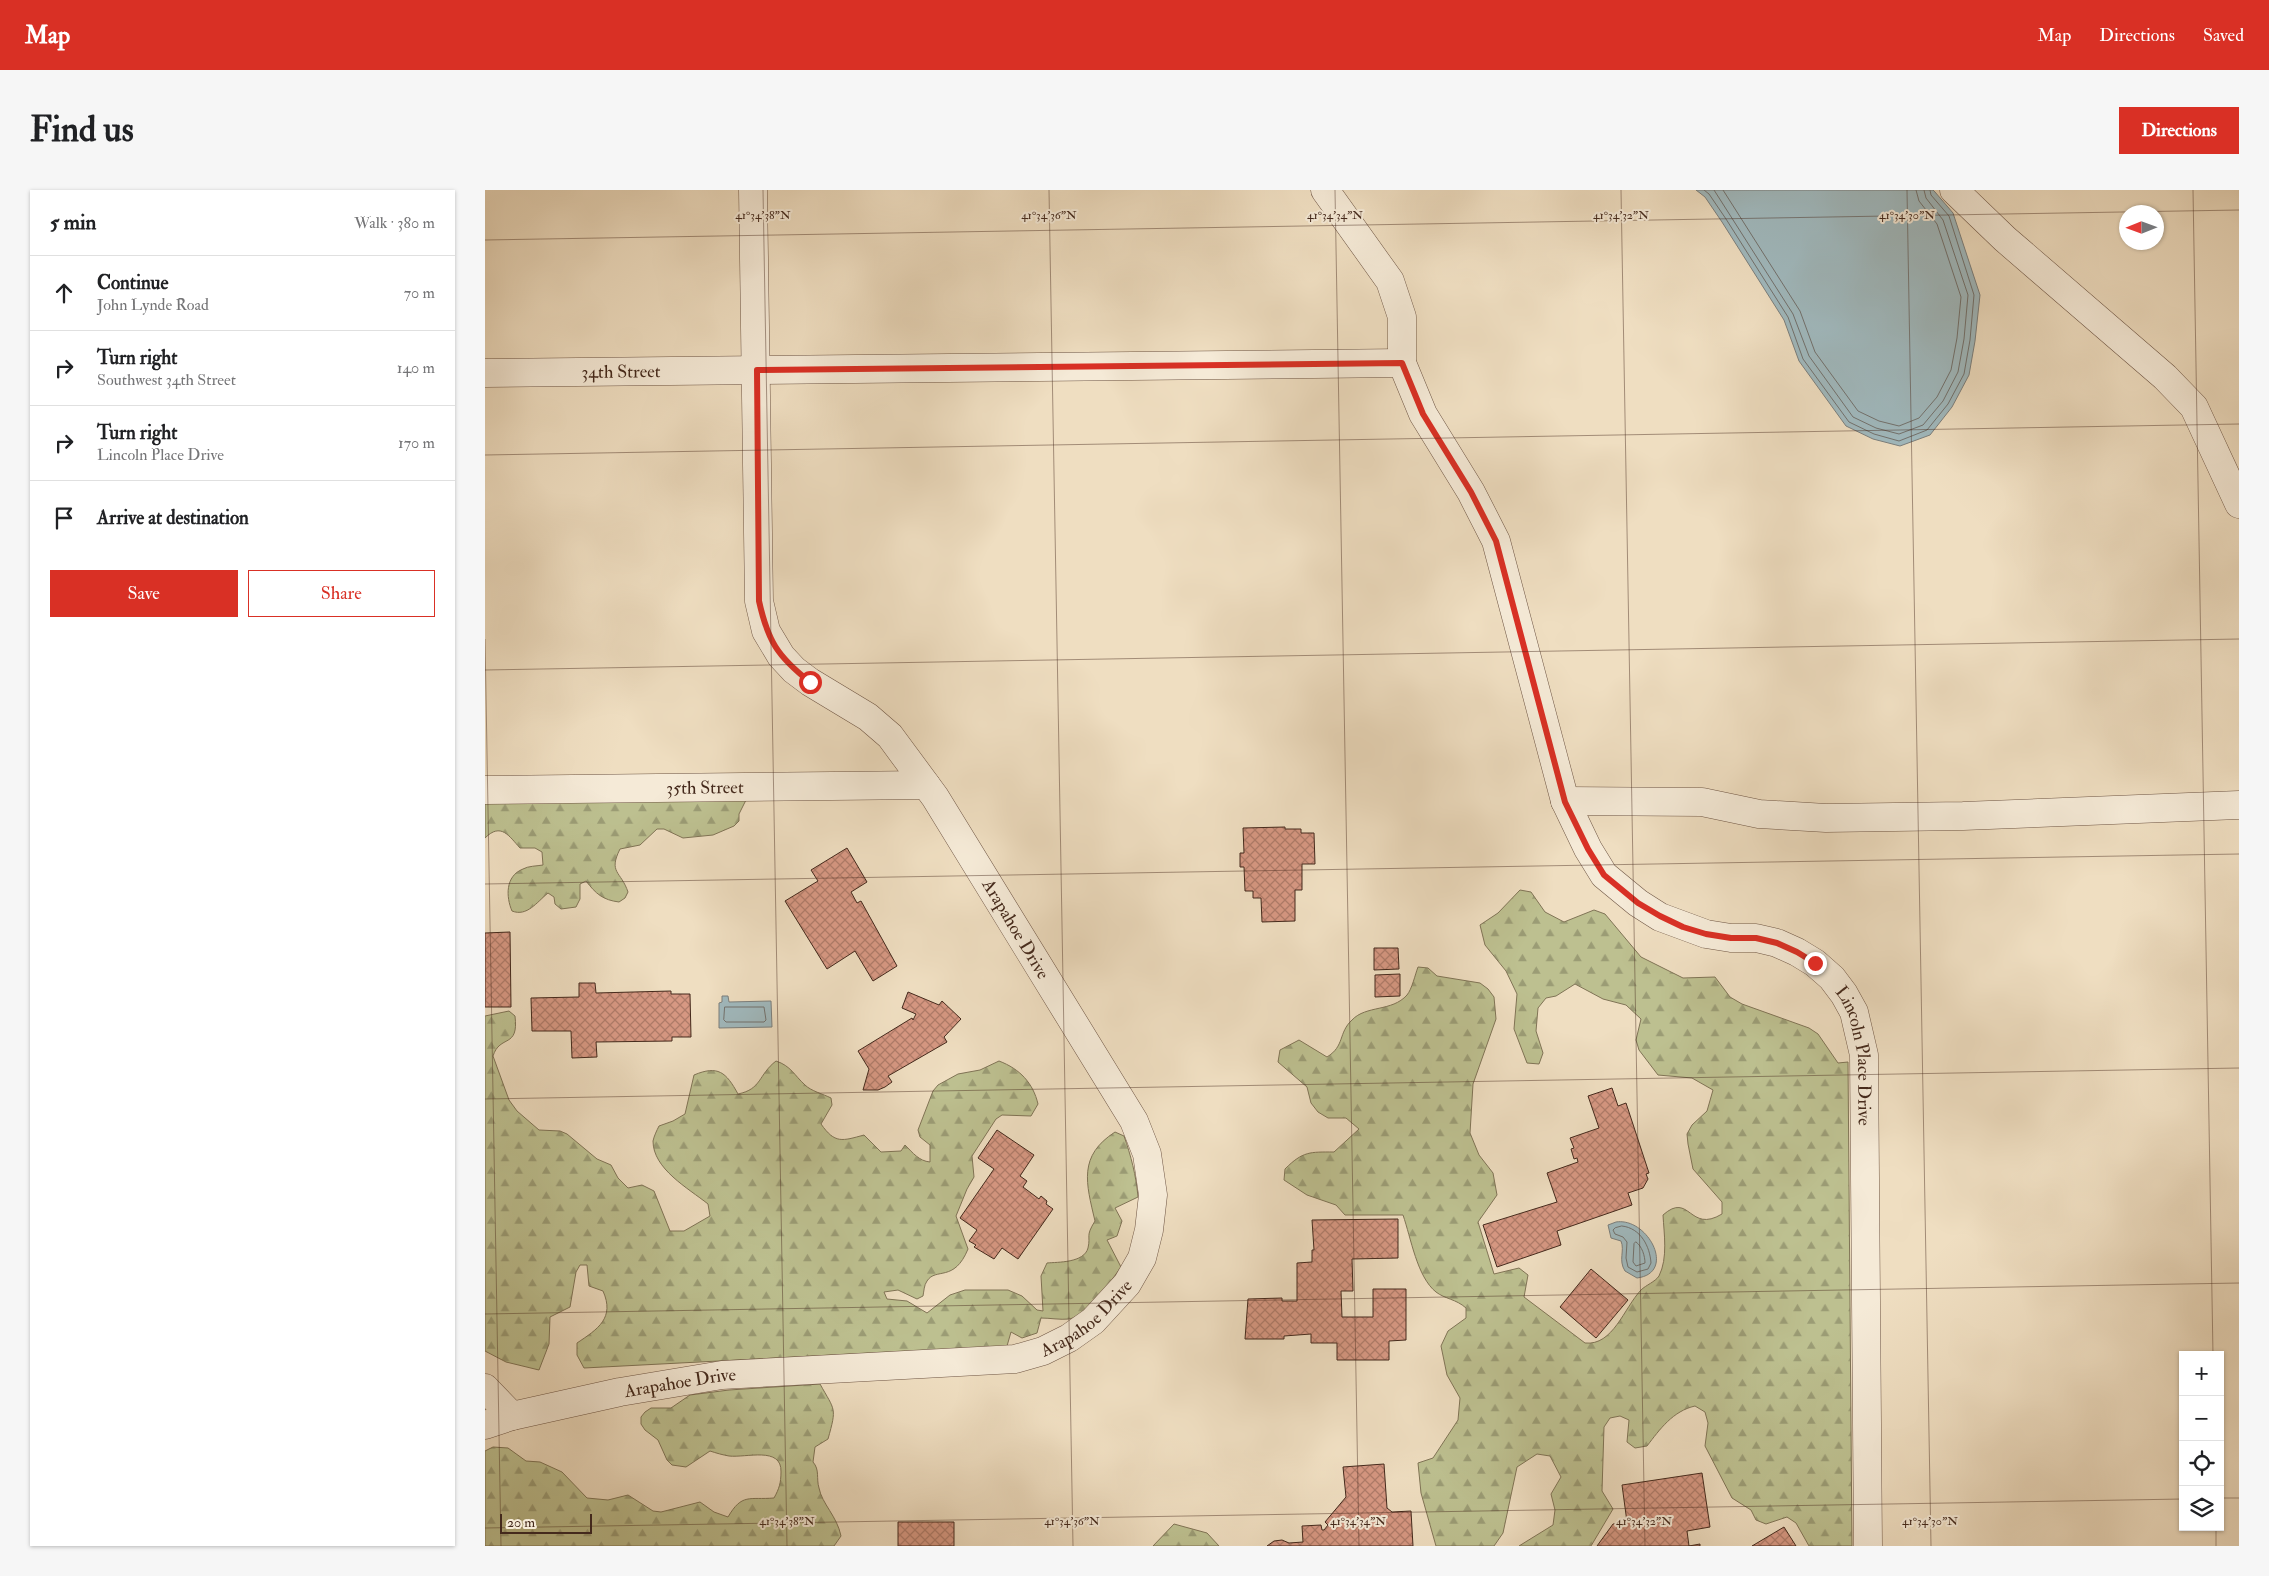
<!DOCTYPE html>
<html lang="en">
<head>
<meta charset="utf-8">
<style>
  body { margin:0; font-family:"IM FELL Double Pica",serif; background:#f6f6f6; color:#202124 }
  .controls { position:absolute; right:15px; bottom:15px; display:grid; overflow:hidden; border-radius:0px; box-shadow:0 1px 4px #0004 }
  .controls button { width:45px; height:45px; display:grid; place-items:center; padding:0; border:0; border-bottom:1px solid #e0e0e0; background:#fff; color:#202124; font:25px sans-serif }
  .compass { position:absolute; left:1634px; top:15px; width:45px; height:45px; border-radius:50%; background:#fff; box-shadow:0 1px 4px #0004; rotate:269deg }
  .scale { position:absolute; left:15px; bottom:12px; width:92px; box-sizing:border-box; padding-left:5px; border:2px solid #44291c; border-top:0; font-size:14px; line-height:18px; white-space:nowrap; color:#44291c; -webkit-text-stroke:4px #f5ead7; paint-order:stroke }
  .stop { position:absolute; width:15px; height:15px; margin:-11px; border:4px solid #d93025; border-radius:50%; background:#fff }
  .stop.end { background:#d93025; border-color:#fff; box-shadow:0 1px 5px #0008 }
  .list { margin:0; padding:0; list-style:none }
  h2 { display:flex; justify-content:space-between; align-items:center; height:65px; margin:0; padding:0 20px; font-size:21px }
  h2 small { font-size:16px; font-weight:400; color:#757577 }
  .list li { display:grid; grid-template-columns:32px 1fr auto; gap:15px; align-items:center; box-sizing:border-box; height:75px; padding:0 20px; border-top:1px solid #e0e0e0 }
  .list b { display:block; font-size:19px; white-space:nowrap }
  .list p { margin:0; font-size:16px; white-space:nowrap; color:#757577 }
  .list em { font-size:16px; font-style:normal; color:#757577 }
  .actions { display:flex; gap:10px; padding:15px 20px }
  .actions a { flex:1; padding:11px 0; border:1px solid #d93025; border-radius:0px; text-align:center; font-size:18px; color:#d93025 }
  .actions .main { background:#d93025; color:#fff }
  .icon { flex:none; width:28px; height:28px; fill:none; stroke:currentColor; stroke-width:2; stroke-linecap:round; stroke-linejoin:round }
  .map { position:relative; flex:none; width:1754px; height:1356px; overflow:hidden; border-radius:0px }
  header { display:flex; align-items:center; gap:30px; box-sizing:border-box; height:70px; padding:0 25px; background:#d93025; color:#fff }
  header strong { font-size:24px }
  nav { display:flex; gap:28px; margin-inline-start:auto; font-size:18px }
  .intro { display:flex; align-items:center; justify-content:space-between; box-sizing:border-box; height:120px; padding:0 30px }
  h1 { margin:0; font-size:35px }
  .button { padding:12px 22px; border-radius:0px; background:#d93025; color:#fff; font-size:18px; font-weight:700 }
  main { display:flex; gap:30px; padding:0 30px }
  aside { flex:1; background:#fff; border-radius:0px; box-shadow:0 1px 4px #0004 }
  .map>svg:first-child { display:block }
  .forest { fill:url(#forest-firs); stroke:#807456 }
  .water { fill:#a0b9be; stroke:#7b7f7d }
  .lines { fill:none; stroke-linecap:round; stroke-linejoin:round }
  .shore { stroke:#72716d; stroke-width:1 }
  .building { fill:url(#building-cross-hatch); stroke:#44291c }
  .minor-casing { stroke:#6f5645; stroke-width:29 }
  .minor { stroke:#f5ead7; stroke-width:28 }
  .route { stroke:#d93025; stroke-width:6 }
  .ticks { fill:none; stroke:#44291c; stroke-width:1; stroke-opacity:0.45 }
  .labels { text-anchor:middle; stroke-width:4; stroke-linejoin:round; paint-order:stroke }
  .street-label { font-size:18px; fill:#44291c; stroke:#f5ead7 }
  .ticks-label { font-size:12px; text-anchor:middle; fill:#44291c; stroke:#f5ead7; stroke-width:4; stroke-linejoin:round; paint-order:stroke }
</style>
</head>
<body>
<header>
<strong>Map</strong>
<nav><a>Map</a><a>Directions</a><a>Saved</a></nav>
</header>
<div class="intro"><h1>Find us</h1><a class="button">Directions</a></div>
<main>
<aside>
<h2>5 min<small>Walk · 380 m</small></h2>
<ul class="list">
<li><svg class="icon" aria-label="ahead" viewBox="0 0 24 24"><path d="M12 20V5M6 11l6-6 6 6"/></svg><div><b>Continue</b><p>John Lynde Road</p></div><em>70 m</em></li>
<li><svg class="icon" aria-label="right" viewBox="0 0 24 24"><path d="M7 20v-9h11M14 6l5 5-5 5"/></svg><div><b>Turn right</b><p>Southwest 34th Street</p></div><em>140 m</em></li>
<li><svg class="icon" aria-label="right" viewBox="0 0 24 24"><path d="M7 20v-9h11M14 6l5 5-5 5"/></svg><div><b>Turn right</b><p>Lincoln Place Drive</p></div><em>170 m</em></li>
<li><svg class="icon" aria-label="arrive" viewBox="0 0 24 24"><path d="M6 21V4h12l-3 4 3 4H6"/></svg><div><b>Arrive at destination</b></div></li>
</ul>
<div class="actions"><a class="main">Save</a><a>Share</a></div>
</aside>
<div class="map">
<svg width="1754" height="1356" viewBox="0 0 1754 1356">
  <defs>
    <pattern id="forest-firs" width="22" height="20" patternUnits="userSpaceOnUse" patternTransform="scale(1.25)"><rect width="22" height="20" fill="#bdc090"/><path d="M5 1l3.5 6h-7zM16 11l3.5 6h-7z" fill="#9b9c75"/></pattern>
    <pattern id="building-cross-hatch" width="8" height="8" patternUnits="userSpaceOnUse" patternTransform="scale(1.25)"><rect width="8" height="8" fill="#d79883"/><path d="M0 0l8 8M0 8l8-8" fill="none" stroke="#b07c6a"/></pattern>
  </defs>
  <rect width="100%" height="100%" fill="#efdec1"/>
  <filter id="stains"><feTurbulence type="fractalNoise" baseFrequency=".004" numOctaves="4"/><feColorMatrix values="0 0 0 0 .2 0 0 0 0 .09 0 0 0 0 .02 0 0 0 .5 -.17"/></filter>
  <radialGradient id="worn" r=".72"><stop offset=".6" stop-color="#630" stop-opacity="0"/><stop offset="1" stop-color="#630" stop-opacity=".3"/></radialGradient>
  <path class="forest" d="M261,610l-7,14v7l-5,5 -21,9 -30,3 -19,-9h-7l-17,16 -20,4c-12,24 1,22 8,43l-3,6 -6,4c-16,-2 -23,-8 -33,-21l-6,3v15l-4,8 -15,2 -6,-5 -1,-7 -6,-4c-11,9 -21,24 -36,18 -6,-14 -7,-35 11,-42 5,-3 14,-3 20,-4l-1,-13 -7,-4h-15c-11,-12 -19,-26 -35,-10v-35z
    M1035,700l11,2 14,20 19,10 30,-12 11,4 36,43 42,21 32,-1 15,20 12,7 67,24 9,6 20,29 10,-1 4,484h-43l-13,-23 -9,-6 -21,7 -10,-4 -5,-10 -19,-12 -27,-52 3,-23 -3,-11 -10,-6c-22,5 -35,23 -48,40l-12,2 -8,-6 2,-22 -9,-4 -10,2 -6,9 -2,64 11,18 -22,37h-72l34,-21 2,-15 -4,-16 10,-17 -11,-21 -13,-2 -20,13 -14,66 -9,13h-58l-15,-53 -3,-30 15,-5 25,-38 2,-22 -13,-23 -6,-29 7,-15 18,-13v-10c-10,-9 -21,-9 -30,-16 -19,-15 -25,-54 -33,-77h-58l-9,-10 -29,-10 -23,-15 1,-11c18,-18 25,-17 49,-17l25,-23 -13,-11h-18l-10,-6 -7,-9 -4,-16 -29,-25 2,-12 19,-10 28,17c18,-11 11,-24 25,-37 14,-15 40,-8 55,-25 5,-6 8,-20 11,-28l10,1 9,8 43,7 8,6 6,8 2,22 -23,65 -3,49 9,22 14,18 4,22 -19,27 16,52 25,-6 9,7 -4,22 61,46c28,3 39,-35 56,-53 5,-5 14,-8 18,-14 9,-18 5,-42 4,-61 27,-24 26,19 59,-1v-12l-29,-33 -5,-25 -1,-10 5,-9 15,-14 6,-21 -21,-12 -34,-3 -19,-25 -3,-10 5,-21 -15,-14 -23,-6 -28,-15 -19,12 -10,2 -8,10 -2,23 7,22 -4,11 -12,-1 -13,-34 3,-35 -11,-23 -21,-26 -5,-20 18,-12z
    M24,821l6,5c4,33 -15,18 -22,40l16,44 8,11 22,19 21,1 7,3 30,25 14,6 7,13 10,10 14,-3 12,6 16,40h14l26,-15 -2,-12c-20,-16 -55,-35 -55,-63 1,-5 4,-11 6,-15l14,-5 12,-7 9,-39c24,-10 32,-3 44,19 24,-5 20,-19 38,-33 15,5 18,14 29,24 6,6 18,9 26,13l1,7 -11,19c14,20 21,17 43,11l17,17 20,-1 4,-6c8,8 14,16 25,17v-17l-10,-8 -2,-7 15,-39 5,-6 20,-11 22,-4 19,-9c21,8 34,22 39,43l-7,12 -29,-1 -6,4 -24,37 2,21 -7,12 -11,27 12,33c-14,34 -32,18 -41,32 -3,4 -3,10 -4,15l-6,3 -19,-9 -14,2 3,7 20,2 20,12 23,-18 15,-5h43l14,6 15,14 6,1 -2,-35 6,-13c11,-1 37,0 41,-15 3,-13 -3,-11 7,-27 -9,-38 -17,-65 20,-89l9,4c7,20 12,39 14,61l-23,11 7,13 -5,15 -10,4 14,27c-9,13 -36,50 -52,52 -9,1 -19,-1 -28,-1l-4,15 -15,5 -11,-6 -4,14 -423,22 -7,-13v-12c21,-14 38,-25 26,-52l-14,-5 -2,-21h-7l-4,7 -6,35 -20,10 -1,27 -10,26 -33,-8 -21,-11v-335z
    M335,1194c15,27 17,23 8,55l-13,8 -2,15c7,8 3,16 6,26 3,16 18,28 22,48l-7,10h-349v-95l8,-4 15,1 18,13 14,1 22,10 25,26 21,2 20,-5 25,16 8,1 39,-10 14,10 14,5c14,-24 21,-17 46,-19 5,-9 7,-15 7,-26 1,-26 -35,-14 -52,-16 -6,-1 -13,-3 -19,-5l-24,16 -14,-2 -5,-5 -9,-20 -13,-10 -4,-6v-7l4,-5 6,-4h20l19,-13 39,-5z
    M689,1334l33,9 12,13h-66z"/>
  <path class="water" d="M1211,0h237l2,2 18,21 27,82 -5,46 -6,34 -17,32 -22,28 -30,11 -27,-7 -27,-13 -47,-65 -15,-41 -62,-98 -17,-25z
    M237,806h6l1,6 42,-1 1,26 -53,1v-25l3,-1z
    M1131,1032c32,-5 61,51 21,56l-12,-7c-7,-11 0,-20 -4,-30l-10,-3 -3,-13z"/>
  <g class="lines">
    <path class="shore" d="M1219,0l5,4 17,25 62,98 15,42 46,63 25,12 25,7 28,-11 21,-26 16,-30 6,-34 4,-45 -25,-79 -18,-21 -1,-5
      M1229,0l79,124 16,42 44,61 23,11 23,6 24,-9 20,-24 15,-29 6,-33 4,-44 -25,-75 -17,-22 -2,-8
      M1238,0l77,121 15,41 43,59 21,10 20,5 20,-8 18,-21 14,-27 6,-32 4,-41 -24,-73 -18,-23 -3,-11
      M240,817h39l2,13 -2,2h-38l-2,-2z
      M1137,1036c19,2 28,21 29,37l-3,6 -11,3 -9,-5 -2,-9 1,-16 -4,-5 -8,-3 -2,-4 2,-2z
      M1151,1052c6,4 9,14 9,21l-9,3 -3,-4 1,-18z"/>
  </g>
  <path class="building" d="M800,637v2h16v4h13l1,31h-13v26h-7v31l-33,1 -1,-24h-8v-7h-8l-1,-24h-4v-14h4l-1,-25z
    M362,658l20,34 -16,10 6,11 4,-2 36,65 -24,15 -18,-30 -28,18 -42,-68 33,-20 -7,-11z
    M25,742l1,75h-26v-74z
    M889,758h24l1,21 -25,1z
    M915,784v22l-25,1v-22z
    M94,793h16l1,10 75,-2v3h19l1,43h-19v4l-76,1 1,15 -25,1 -1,-27h-39l-1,-33 48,-1z
    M423,802l31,13 3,-4 19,18 -17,18 3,5 -59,34 4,6 -7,5 -7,3h-15l6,-21 -11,-18 54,-33 1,2 3,-6 -14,-6z
    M1127,898l6,18 8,-3 23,70 -3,1 2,5 -5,9 -15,5 4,12 -75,26 4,14 -64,22 -14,-42 74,-23 -10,-29 31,-11 -1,-4 -3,1 -3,-10 3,-1 -4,-10 29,-10 -11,-32z
    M512,940l37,25 -14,21 7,5 -4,6 16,12 2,-3 6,5 -1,3 7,5 -35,50 -16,-11 -8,11 -20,-12 2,-2 -7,-4 8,-11 -17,-12 34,-49 -16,-11z
    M913,1029v39l-46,1 1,32h-12l1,26h31v-28h33v51l-17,1v19h-52v-17h-26v-9l-27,2v3h-39l3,-40 34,-1v3h15v-38l15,-1v-12h2l-2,-30z
    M1106,1079l37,31 -32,38 -36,-31z
    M899,1274l3,44 5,4 19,-1 2,35h-146l7,-5 8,-1 7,3 14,-1 -1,-16 19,-1 1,5h2l4,-5 -3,-3 21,-25 -3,-30z
    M1217,1283l8,54 -23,4 2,15 11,-2v2h-103l16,-22 14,-2 -5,-37z
    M413,1332h56v24h-56z
    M1299,1337l12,19h-44z"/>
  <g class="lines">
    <defs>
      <g id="minor">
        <path id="s1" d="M840,0l65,91 12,36v46l21,51 48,78 25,49 69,260 23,48 16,26 34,28 22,14 46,17 25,4h25l21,5 20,9 18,11 17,15 12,16 10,18 10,43 4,491"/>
        <path d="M1469,0l51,49 160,138 29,30 45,97"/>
        <path id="s2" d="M0,183l917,-10"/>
        <path id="s3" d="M0,600l441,-5"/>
        <path d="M1080,611l137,1 57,12 67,4 137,-2 276,-11"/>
        <path d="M0,1198l27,28"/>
        <path id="s4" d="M0,1235l27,-9 108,-24 102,-17 293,-16 28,-8 26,-13 24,-17 34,-37 15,-26 7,-28 4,-35 -6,-41 -13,-33 -199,-324 -45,-61 -22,-19 -58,-35 -16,-12 -13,-14 -15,-25 -7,-30 -6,-411"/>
      </g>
    </defs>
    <use href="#minor" class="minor-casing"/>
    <use href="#minor" class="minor"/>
  </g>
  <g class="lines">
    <path class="route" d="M325,492c-33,-26 -42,-41 -51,-81l-2,-231 645,-7 21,51 48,78 25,49 69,261 23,47 16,26 34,28 22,13 23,11 23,7 25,4h25l21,5 20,9 18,11"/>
  </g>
  <path class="ticks" d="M278,0l24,1356M564,0l24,1356M850,0l24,1356M1136,0l24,1356M1422,0l24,1356M1708,0l20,1165M0,50l1754,-30M0,265l1754,-31M0,449l16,907M0,480l1754,-31M0,694l1754,-30M0,909l1754,-31M0,1124l1754,-31M1735,1308h19M1731,1337v19M0,1338l1698,-29"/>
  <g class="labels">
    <g class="street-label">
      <text dy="6" stroke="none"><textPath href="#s2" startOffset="136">34th Street</textPath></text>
      <text dy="6" stroke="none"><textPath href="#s3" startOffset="220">35th Street</textPath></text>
      <text transform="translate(531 739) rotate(59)" y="6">Arapahoe Drive</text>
      <text dy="6" stroke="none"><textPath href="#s1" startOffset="1091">Lincoln Place Drive</textPath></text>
      <text dy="6" stroke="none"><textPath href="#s4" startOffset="620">Arapahoe Drive</textPath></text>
      <text dy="6" stroke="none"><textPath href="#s4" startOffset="200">Arapahoe Drive</textPath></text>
    </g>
  </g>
  <g class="ticks-label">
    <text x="278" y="29">41°34'38"N</text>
    <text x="564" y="29">41°34'36"N</text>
    <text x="850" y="29">41°34'34"N</text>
    <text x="1136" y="29">41°34'32"N</text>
    <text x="1422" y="29">41°34'30"N</text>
    <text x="302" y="1335">41°34'38"N</text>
    <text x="587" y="1335">41°34'36"N</text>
    <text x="873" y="1335">41°34'34"N</text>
    <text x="1159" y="1335">41°34'32"N</text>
    <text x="1445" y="1335">41°34'30"N</text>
  </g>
  <rect width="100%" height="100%" filter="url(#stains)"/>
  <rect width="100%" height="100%" fill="url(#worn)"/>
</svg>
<div class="controls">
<button>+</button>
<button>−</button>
<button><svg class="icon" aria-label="locate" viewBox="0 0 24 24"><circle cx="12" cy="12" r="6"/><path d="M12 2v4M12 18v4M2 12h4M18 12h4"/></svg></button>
<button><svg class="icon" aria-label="layers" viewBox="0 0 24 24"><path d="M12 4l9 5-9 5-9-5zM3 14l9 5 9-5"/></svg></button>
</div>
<svg class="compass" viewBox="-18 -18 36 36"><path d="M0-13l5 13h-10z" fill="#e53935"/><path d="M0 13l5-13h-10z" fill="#757577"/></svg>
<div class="scale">20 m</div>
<div class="stop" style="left:325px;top:492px"></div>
<div class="stop end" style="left:1330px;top:773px"></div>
</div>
</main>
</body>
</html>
